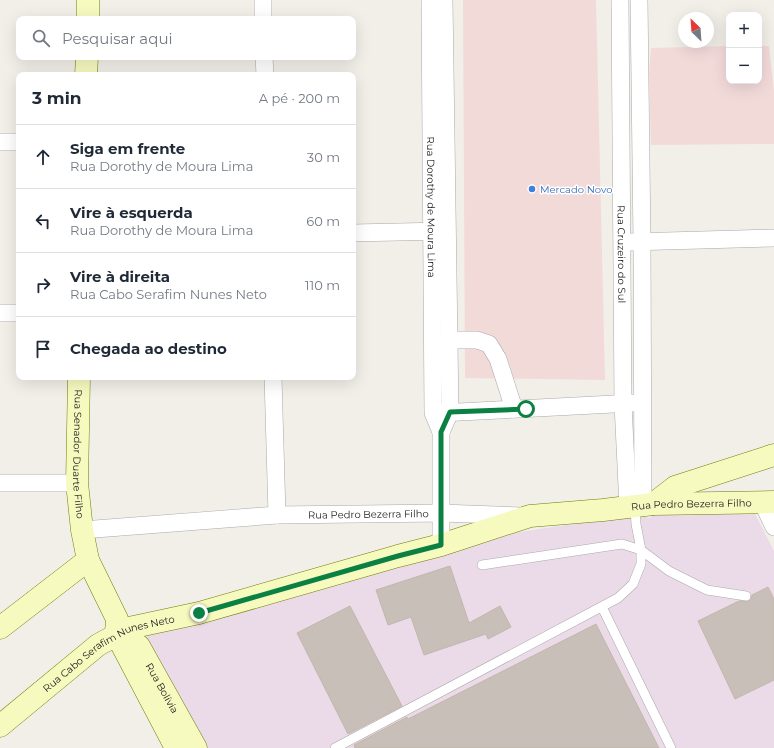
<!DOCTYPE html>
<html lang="pt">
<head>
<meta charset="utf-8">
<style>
  body { margin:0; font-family:Montserrat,sans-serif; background:#f6f6f7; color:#1f2937 }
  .controls { position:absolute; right:12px; top:12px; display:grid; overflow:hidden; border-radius:8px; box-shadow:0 4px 16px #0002 }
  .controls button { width:36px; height:36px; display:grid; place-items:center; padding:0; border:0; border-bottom:1px solid #e0e1e3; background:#fff; color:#1f2937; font:20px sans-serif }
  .compass { position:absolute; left:678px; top:12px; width:36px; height:36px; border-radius:50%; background:#fff; box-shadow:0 4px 16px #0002; rotate:335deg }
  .stop { position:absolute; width:12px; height:12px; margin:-9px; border:3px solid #0b8043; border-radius:50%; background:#fff }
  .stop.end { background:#0b8043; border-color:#fff; box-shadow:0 1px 4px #0008 }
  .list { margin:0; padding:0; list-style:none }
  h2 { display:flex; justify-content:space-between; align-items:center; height:52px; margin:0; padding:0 16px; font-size:17px }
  h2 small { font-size:13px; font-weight:400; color:#747a83 }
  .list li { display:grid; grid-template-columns:26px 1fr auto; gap:12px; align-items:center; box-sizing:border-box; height:64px; padding:0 16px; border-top:1px solid #e0e1e3 }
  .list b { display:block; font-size:15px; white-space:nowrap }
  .list p { margin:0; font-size:13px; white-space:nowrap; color:#747a83 }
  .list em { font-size:13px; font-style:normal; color:#747a83 }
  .icon { flex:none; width:22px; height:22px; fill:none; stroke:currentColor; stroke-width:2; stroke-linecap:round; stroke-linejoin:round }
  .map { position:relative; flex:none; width:774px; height:748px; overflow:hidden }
  .search { position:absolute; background:#fff; box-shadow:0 4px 16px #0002; left:16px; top:16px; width:340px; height:44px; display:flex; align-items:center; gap:10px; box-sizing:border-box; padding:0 14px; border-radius:8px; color:#747a83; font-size:15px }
  .panel { position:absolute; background:#fff; box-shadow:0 4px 16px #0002; left:16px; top:72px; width:340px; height:308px; border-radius:8px }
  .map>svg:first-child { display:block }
  .commercial { fill:#f2dad9 }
  .industrial { fill:#ebdbe8 }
  .building { fill:#c7bfb8; stroke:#c4b6ab }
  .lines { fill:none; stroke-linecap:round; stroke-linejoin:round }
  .lane-casing { stroke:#a9a9a9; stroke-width:10 }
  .street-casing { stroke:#a9a9a9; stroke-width:18 }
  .secondary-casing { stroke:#707d05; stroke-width:23 }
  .lane { stroke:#fff; stroke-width:9 }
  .street { stroke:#fff; stroke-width:17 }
  .secondary { stroke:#f7fabf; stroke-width:22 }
  .route { stroke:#0b8043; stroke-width:5 }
  .shop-dot { fill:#3f7fe0; stroke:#fff; stroke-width:1.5 }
  .labels { text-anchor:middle; stroke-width:3; stroke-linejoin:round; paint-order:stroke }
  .shop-label { font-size:10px; fill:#366cbe; stroke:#fff; text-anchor:start }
  .street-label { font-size:10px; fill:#222; stroke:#fff }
</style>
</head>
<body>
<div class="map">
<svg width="774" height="748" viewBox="0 0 774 748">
  <rect width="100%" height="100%" fill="#f2efe9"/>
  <path class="commercial" d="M463,0h133l9,380 -140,-2z
    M729,46v35h30v-35h10l5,45v53l-123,1 -2,-72 2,-25z"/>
  <path class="industrial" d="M659,511l95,1 20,39v197h-567l-63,-116 337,-94 157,-24 11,4z"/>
  <path class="building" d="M450,566l19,57 31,-17 11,21 -23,12 -2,-5 -62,21 -13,-38 -23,8 -12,-35z
    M768,587l6,12v81l-39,19 -37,-78 41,-20h10l2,-2 1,-4z
    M350,606l52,100 -54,28 -51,-101z
    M596,624l63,124h-304l-1,-3 53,-28 1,2z"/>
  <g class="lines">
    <defs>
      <path id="lane" d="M482,565l140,-21 19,6 28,21 38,19 39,6
        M602,607l69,141
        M335,748l283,-150 15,-14 8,-20v-14l-5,-26 -1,-18"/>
      <g id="street">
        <path d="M263,0v19"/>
        <path id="s1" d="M430,0l3,413 8,19v113"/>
        <path id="s2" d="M620,0l3,404 5,103"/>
        <path d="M639,0l3,242 1,263"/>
        <path d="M264,57l1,18"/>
        <path d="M0,142h19"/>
        <path d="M353,233l90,-2"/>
        <path d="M630,242l144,-4"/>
        <path d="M0,313h19"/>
        <path d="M449,340h28l12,4 9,15 16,50"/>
        <path d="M273,377l4,138"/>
        <path d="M440,413l193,-10"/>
        <path d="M441,432l9,-20 -6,-412"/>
        <path d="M0,483h77"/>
        <path d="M762,502l12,25"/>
        <path id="s3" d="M82,530l195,-15 164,-2 80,3"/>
      </g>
      <g id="secondary">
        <path d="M88,19v-19"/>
        <path d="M86,75l1,-18"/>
        <path id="s4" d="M79,377l-2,106 5,47 6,30 29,59 -1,15 60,114"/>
        <path d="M653,504l22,-17 99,-32"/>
        <path d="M0,628l88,-68"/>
        <path id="s5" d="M139,646l57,102"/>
        <path id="s6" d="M0,726l98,-81 31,-17 70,-15 199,-57 43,-11 89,-29 73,-6 50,-6 121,-2"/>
      </g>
    </defs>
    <use href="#lane" class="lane-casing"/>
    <use href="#street" class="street-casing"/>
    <use href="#secondary" class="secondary-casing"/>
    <use href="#lane" class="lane"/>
    <use href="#street" class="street"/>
    <use href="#secondary" class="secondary"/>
  </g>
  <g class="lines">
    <path class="route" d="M199,613l199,-57 43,-11v-113l9,-20 76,-3"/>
  </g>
  <circle class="shop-dot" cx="532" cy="189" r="4"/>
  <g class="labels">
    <g class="shop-label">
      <text x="540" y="193">Mercado Novo</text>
    </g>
    <g class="street-label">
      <text dy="4" stroke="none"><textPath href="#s1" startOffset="207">Rua Dorothy de Moura Lima</textPath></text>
      <text dy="4" stroke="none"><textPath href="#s2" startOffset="254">Rua Cruzeiro do Sul</textPath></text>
      <text dy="4" stroke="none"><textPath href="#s4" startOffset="77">Rua Senador Duarte Filho</textPath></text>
      <text dy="4" stroke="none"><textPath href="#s6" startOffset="741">Rua Pedro Bezerra Filho</textPath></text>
      <text dy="4" stroke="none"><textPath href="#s3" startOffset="287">Rua Pedro Bezerra Filho</textPath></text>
      <text dy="4" stroke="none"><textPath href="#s6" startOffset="133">Rua Cabo Serafim Nunes Neto</textPath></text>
      <text dy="4" stroke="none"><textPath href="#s5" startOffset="48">Rua Bolívia</textPath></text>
    </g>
  </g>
</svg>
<div class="controls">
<button>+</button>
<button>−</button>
</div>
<svg class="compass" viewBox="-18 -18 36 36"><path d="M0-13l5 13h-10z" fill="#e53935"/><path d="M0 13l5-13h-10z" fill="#747a83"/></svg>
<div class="stop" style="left:526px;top:409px"></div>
<div class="stop end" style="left:199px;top:613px"></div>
<div class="search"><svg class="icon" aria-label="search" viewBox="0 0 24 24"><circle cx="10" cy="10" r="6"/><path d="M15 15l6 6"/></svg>Pesquisar aqui</div>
<section class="panel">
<h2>3 min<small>A pé · 200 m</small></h2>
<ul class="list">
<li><svg class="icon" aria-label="ahead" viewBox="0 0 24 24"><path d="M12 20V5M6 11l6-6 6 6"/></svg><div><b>Siga em frente</b><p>Rua Dorothy de Moura Lima</p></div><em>30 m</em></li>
<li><svg class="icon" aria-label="left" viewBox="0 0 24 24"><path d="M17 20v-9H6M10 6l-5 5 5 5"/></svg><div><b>Vire à esquerda</b><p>Rua Dorothy de Moura Lima</p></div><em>60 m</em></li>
<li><svg class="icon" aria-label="right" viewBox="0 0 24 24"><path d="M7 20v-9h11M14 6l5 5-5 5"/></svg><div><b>Vire à direita</b><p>Rua Cabo Serafim Nunes Neto</p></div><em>110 m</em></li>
<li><svg class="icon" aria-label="arrive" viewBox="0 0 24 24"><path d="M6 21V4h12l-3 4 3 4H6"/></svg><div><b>Chegada ao destino</b></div></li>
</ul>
</section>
</div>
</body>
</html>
